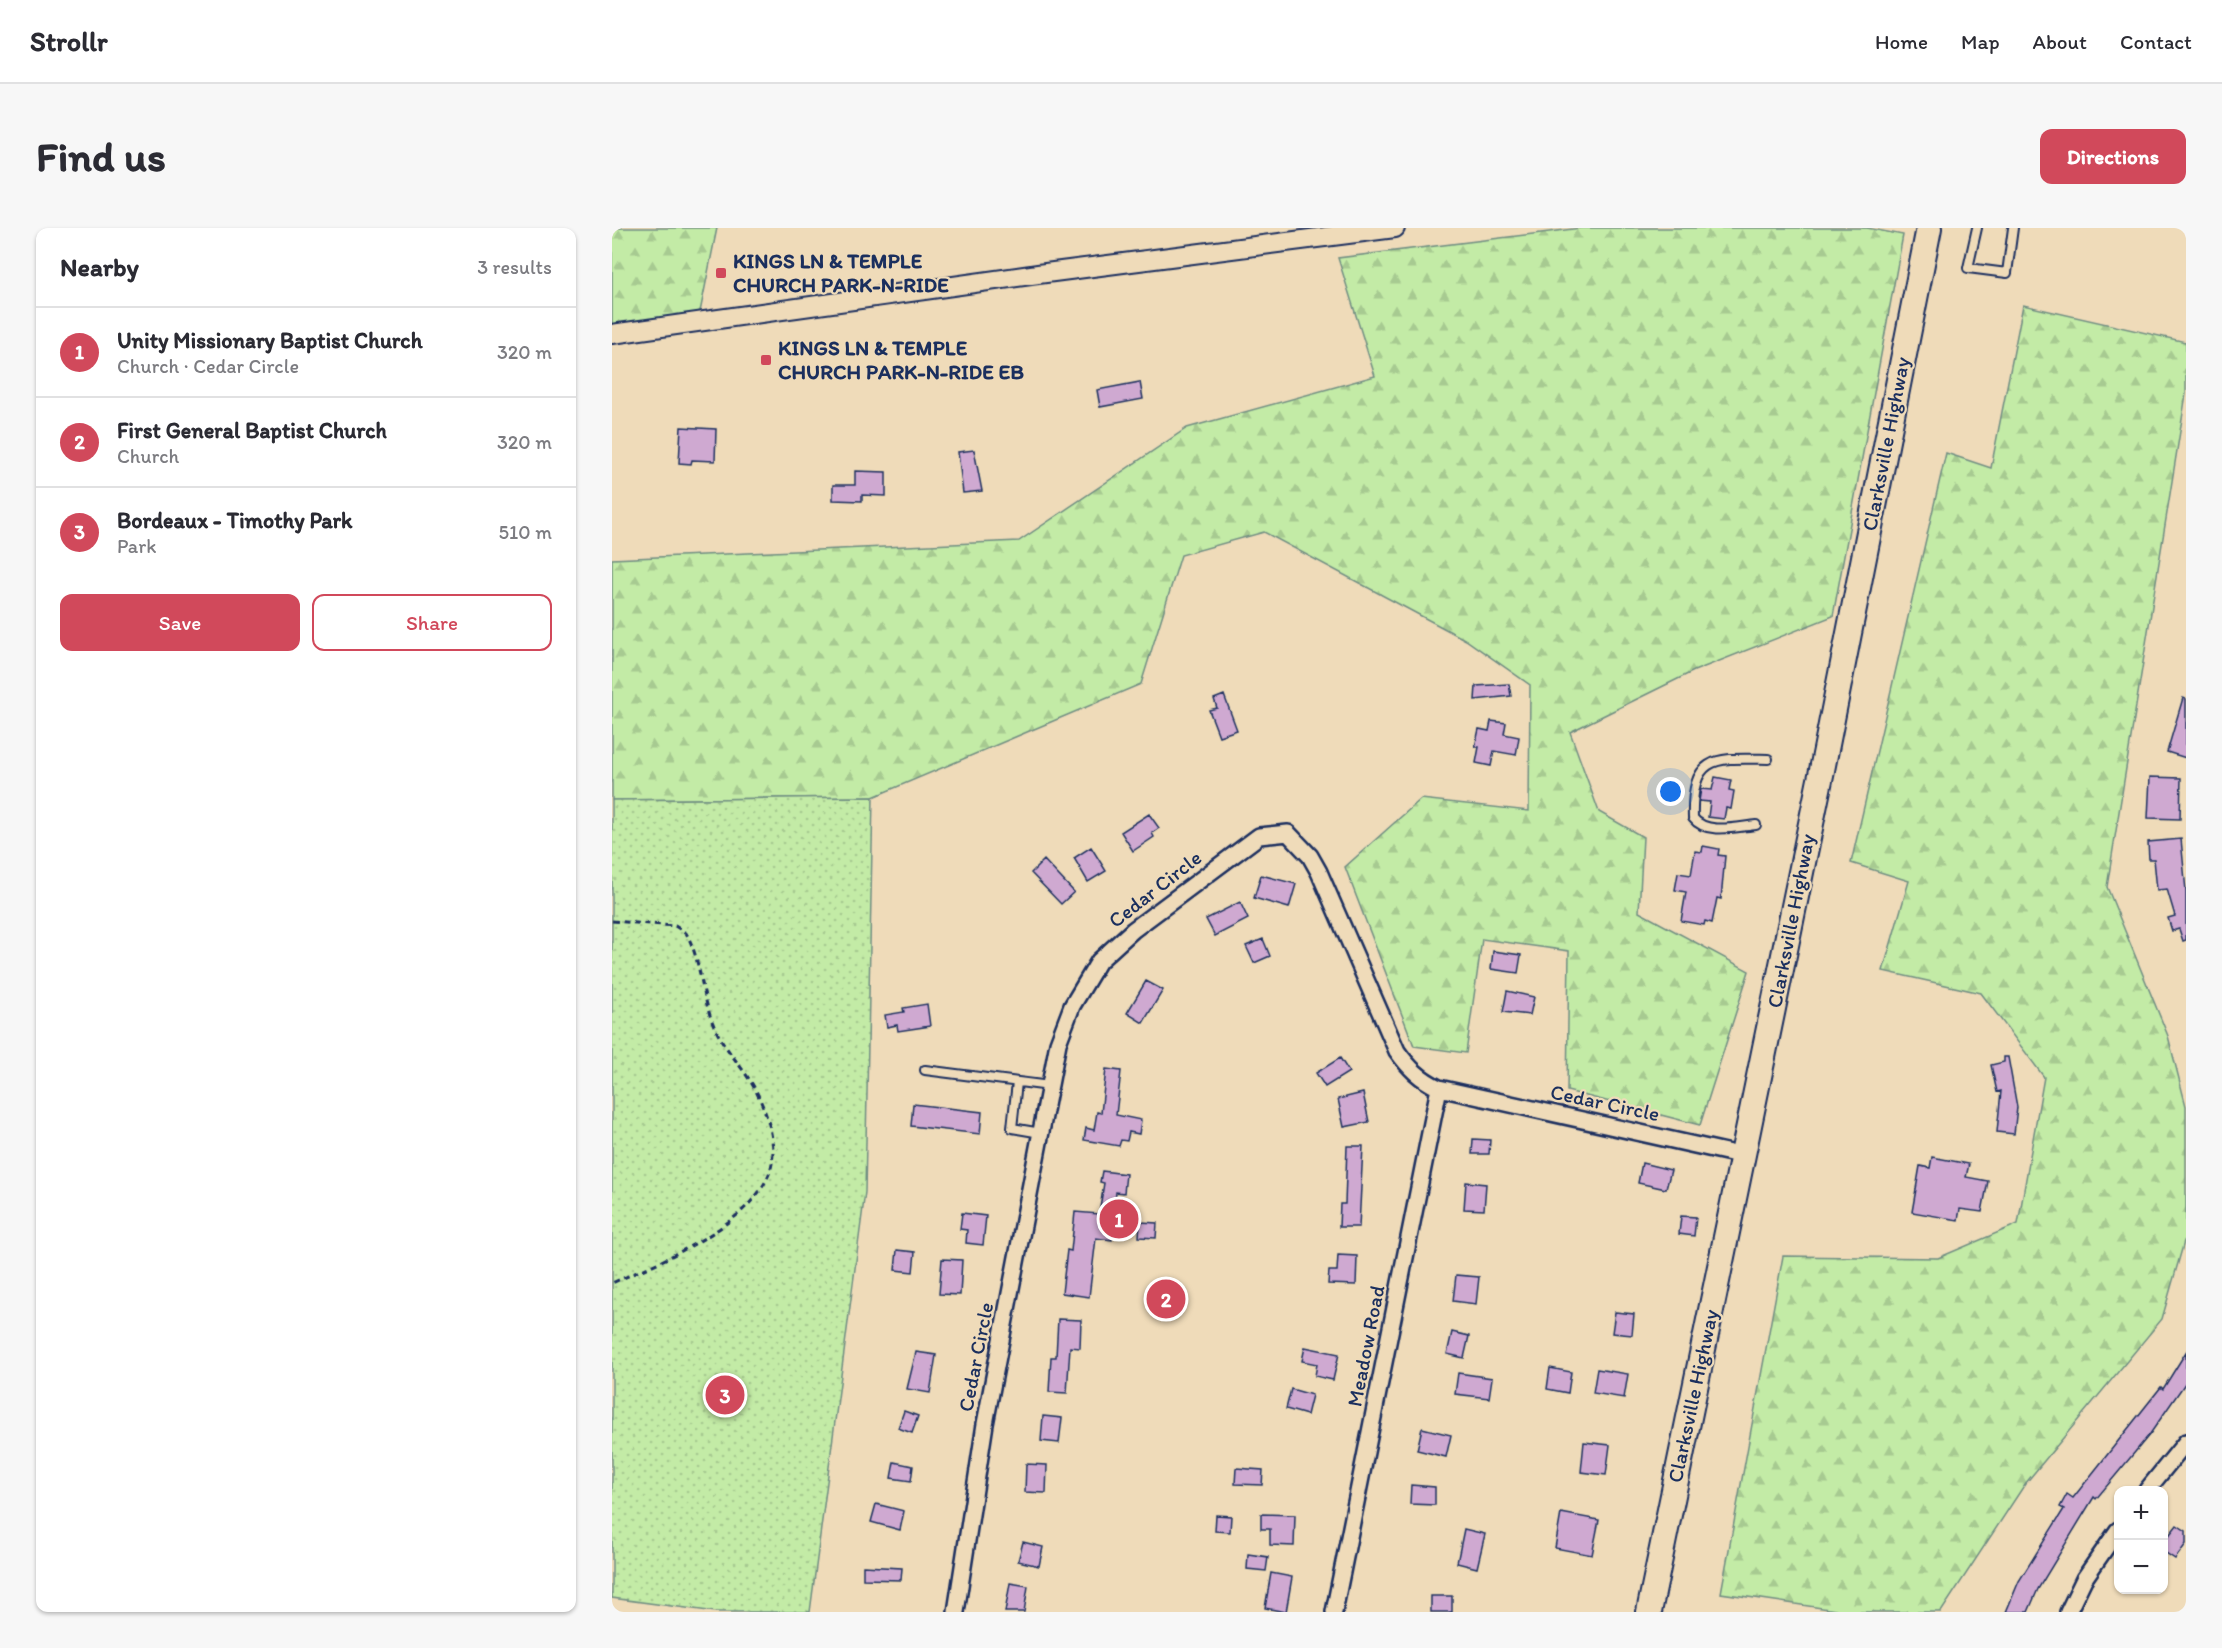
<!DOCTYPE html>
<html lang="en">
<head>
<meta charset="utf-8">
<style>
  body { margin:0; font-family:Itim,sans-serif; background:#f7f7f7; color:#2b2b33 }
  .controls { position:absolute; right:18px; bottom:18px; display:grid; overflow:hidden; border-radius:12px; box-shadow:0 2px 4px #0004 }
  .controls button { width:54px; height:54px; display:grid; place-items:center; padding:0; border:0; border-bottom:2px solid #e1e1e2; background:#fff; color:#2b2b33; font:30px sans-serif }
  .you { position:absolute; left:1059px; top:564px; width:21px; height:21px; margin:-15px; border:4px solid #fff; border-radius:50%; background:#1a73e8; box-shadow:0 0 0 9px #1a73e833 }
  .badge { display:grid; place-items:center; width:39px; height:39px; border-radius:50%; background:#d1495b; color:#fff; font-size:20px; font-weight:700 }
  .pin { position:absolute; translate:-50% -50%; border:3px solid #fff; box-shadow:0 2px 6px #0006 }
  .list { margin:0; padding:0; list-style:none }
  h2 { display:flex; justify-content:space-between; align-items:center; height:78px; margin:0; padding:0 24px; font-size:26px }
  h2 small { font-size:20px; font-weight:400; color:#7c7c81 }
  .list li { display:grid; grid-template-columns:39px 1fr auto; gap:18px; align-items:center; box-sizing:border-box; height:90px; padding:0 24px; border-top:2px solid #e1e1e2 }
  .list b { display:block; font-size:22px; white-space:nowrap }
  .list p { margin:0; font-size:20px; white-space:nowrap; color:#7c7c81 }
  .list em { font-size:20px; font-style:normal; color:#7c7c81 }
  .actions { display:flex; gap:12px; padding:18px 24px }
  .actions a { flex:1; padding:14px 0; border:2px solid #d1495b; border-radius:12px; text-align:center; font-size:21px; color:#d1495b }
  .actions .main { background:#d1495b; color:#fff }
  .map { position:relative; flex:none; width:1574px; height:1384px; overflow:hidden; border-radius:12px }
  header { display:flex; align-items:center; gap:36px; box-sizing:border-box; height:84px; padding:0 30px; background:#fff; border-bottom:2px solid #e1e1e2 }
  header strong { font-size:28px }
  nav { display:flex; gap:33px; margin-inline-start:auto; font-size:21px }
  .intro { display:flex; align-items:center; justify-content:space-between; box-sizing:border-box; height:144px; padding:0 36px }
  h1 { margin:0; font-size:42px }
  .button { padding:15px 27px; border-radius:12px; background:#d1495b; color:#fff; font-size:21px; font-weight:700 }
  main { display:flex; gap:36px; padding:0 36px }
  aside { flex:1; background:#fff; border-radius:12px; box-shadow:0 2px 4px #0004 }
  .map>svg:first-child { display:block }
  .forest { fill:url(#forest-firs); stroke:#6f8d82; stroke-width:1.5 }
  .park { fill:url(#park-dots); stroke:#6f8d82; stroke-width:1.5 }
  .building { fill:#cfa9d1; stroke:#1b2f5e; stroke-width:1.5 }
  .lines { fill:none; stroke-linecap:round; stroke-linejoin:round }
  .service-casing { stroke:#1b2f5e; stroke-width:12 }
  .minor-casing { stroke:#1b2f5e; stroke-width:20 }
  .tertiary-casing { stroke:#1b2f5e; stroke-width:22 }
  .primary-casing { stroke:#1b2f5e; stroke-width:28 }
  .path { stroke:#1b2f5e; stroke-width:3; stroke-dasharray:6 4.5; stroke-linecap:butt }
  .service { stroke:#efdbb9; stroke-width:8 }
  .minor { stroke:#efdbb9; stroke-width:15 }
  .tertiary { stroke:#efdbb9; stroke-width:18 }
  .primary { stroke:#efdbb9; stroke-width:24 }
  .poi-dot { fill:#d1495b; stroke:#efdbb9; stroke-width:2 }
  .labels { text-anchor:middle; stroke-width:4.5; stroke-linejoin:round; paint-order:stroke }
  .poi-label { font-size:21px; font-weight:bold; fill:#1b2f5e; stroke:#efdbb9; text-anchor:start }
  .street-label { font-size:21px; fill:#1b2f5e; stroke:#efdbb9 }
</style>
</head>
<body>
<header>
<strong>Strollr</strong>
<nav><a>Home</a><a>Map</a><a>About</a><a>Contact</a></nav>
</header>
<div class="intro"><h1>Find us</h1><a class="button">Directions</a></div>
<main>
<aside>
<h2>Nearby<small>3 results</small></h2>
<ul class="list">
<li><span class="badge">1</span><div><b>Unity Missionary Baptist Church</b><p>Church · Cedar Circle</p></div><em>320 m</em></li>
<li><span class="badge">2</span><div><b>First General Baptist Church</b><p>Church</p></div><em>320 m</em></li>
<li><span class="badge">3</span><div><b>Bordeaux - Timothy Park</b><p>Park</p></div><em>510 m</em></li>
</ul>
<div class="actions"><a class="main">Save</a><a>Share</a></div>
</aside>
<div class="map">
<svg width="1574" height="1384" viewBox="0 0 1574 1384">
  <defs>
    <pattern id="forest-firs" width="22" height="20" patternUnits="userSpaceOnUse" patternTransform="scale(1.5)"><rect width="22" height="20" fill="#c3eba6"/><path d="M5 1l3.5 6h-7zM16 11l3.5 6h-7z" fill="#a7ca91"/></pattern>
    <pattern id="park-dots" width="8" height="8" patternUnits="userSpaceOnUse" patternTransform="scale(1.5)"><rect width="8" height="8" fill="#c3eba6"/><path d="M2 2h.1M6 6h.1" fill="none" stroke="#a7ca91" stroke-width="1.8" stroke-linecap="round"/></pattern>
  </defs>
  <rect width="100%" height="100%" fill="#efdbb9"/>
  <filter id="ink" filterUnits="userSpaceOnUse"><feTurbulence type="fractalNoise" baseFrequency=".0167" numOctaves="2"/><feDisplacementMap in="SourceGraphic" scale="12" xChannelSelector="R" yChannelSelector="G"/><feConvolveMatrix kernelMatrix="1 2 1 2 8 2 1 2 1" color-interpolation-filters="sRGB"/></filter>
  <g filter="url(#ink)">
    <path class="forest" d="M0,0h105l-19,94 -86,12z
      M969,0h286l36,7 -70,381 -139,55 -124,61 29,80 44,25 -4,75 110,59 -49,154 -133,-34 2,-140 -87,-12 -16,114 -52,-7 -69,-179 76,-68 108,12 1,-126 -64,-45 -202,-108 -83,23 -40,129 -268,113 -261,3v-241l407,-18 168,-113 188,-52 -37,-118z
      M1411,77l163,37v52l-79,493 61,149 18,70v129l-24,84 -137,165 -84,128h-92l-128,-19 62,-337 155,2 80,-34 26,-147 -63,-84 -98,-22 26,-90 -58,-18 95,-410 45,15z"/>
    <path class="park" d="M261,569l-8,395 -55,420h-94l-104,-14v-798z"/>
    <path class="building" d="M528,154l3,17 -43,8 -3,-17z
      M69,199l35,2 -1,32 -23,-1 -1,4 -12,-1z
      M362,222l8,41 -19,2 -5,-41z
      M243,243l31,1v24l-24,-1v6l-29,-1v-15h22z
      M897,456l2,12 -36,4 1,-14z
      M612,467l13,35 -18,6 -10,-26 8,-2 -3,-9z
      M1571,470l3,1v59l-19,-6z
      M879,493l15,2 -2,11 15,3 -3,18 -22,-4 -3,15 -15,-3 3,-16h-4l4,-18 10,2z
      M1103,549l16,3 -2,10 5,1 -3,18 -5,-1 -2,11 -16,-2 2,-15 -11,-1 2,-12 11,1z
      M1538,549l31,1 -1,41 -32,-1z
      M537,586l10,14 -7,5 2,4 -21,14 -12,-19z
      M1569,611l5,52v49l-3,1 -4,-12 -7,2 -4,-13 7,-2 -8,-27 -10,1 -3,-31h-5l-1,-17z
      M1091,618l16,3 -1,6 7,1 -4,43 -4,-1 -5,25 -7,-2 -1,4 -23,-4 5,-29 -11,-2 3,-17 13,2 4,-24 7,1z
      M479,619l15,24 -18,11 -14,-24z
      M432,632l30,32 -13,12 -30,-31z
      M649,647l35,9 -7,24 -35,-10z
      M628,674l8,17 -33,17 -9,-17z
      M651,711l7,17 -16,7 -8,-17z
      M881,723l28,4 -3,18 -27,-4z
      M534,753l17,9 -20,33 -16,-10z
      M895,763l27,6 -4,18 -27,-3z
      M315,776l3,22 -32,5 -1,-6 -10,2 -2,-12 19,-3 -1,-4z
      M1392,829h4l9,50 -3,27 -17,-2 4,-41 -4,1 -6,-27 13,-3z
      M728,830l9,14 -24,15 -9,-14z
      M494,841l15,2 -5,44 25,5 -2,14 -10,-2 -2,9 -6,-1 -2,6 -35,-6 2,-12 8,2 3,-18 4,1z
      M751,865l6,29 -25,5 -6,-28z
      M301,876l69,8 -2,22 -69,-8z
      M861,911l17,1 -1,14h-17z
      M735,918h16l-4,81h-20l1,-23h5z
      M1320,929l37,7 -3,13 22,4 -6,31 -22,-3 -2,11 -46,-8 8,-46 10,2z
      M1030,935l29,7 -5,19 -28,-6z
      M490,943l24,3 -2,19 -8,-1 -4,48 -16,-2 -7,59 -27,-4 5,-43 4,1 4,-39 24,2 5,-31 -4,-1z
      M854,954l20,2 -2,26 -20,-1z
      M350,985l24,3 -3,29 -17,-2 1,-13 -7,-1z
      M1069,988l15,1 -2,19 -15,-2z
      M528,994l17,1 -1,15 -17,-1z
      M285,1022l18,2 -2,20 -18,-2z
      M726,1027l19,1 -1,29 -28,-1 1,-13h8z
      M330,1031l20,1 -2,35 -21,-1z
      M844,1047l23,2 -3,27 -23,-3z
      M1003,1084l19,2 -2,21 -20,-2z
      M446,1091l23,1 -1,28 -10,-1 -3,46 -18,-1 2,-35h5z
      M840,1104l17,4 -5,22 -17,-4z
      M693,1119l34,7 -6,26 -18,-4 2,-12 -15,-3z
      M304,1124l20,3 -6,38 -23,-4z
      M1574,1124v30l-36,52 -54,65 -2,-2 -56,92 -10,23h-22l13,-31 45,-72 -4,-2 7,-13 6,4 88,-111 2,2z
      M938,1140l21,4 -3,21 -21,-4z
      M985,1141l31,5 -4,24 -31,-5z
      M846,1145l34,5 -3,20 -34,-4z
      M679,1161l21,6 -5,20 -21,-6z
      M292,1183l14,5 -6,17 -14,-5z
      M431,1188l19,2 -3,25 -18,-2z
      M810,1200l29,7 -5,22 -29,-7z
      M972,1214l26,3 -4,30 -25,-3z
      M282,1234l19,4 -2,15 -20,-3z
      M414,1236l21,1 -1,28 -21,-1z
      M624,1240l27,2 -1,15 -27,-1z
      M799,1257l24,2v18l-25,-1z
      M264,1276l28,7 -4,19 -29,-8z
      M949,1285l38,7 -7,35 -37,-7z
      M649,1286l34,1 -1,31 -24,-1v-16h-9z
      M604,1287l15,1 -1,16 -15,-1z
      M1565,1297l9,6v13l-11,15 -12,-8v-8z
      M852,1301l21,5 -8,34 -20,-5z
      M411,1314l20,5 -4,19 -21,-5z
      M636,1326l20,3 -2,14 -19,-2z
      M251,1338l39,2 -1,12 -38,-1z
      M659,1345l21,4 -6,35 -21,-4z
      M398,1355l18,3 -4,26h-19z
      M819,1368h21v16h-21z"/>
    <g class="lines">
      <defs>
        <path id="service" d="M1365,0l-9,40 39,5 6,-45
          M1144,597c-20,2 -50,10 -63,-7 -2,-64 23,-60 75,-59
          M313,842l125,16
          M405,854l-5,46 29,5"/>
        <path id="minor" d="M1535,1262l39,-48
          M344,1384l29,-188 73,-381 14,-37 27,-45 34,-31 126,-94 29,-3 22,23 9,16 78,179c12,17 23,28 42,37l305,68
          M722,1384l105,-524
          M1456,1384l16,-33 34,-49"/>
        <path id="tertiary" d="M0,106l426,-60 357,-46"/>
        <path id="primary" d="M1037,1384l173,-842 107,-542"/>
      </defs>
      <use href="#service" class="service-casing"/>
      <use href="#minor" class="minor-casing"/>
      <use href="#tertiary" class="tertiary-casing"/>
      <use href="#primary" class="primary-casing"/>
      <path class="path" d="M0,693l63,5 11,7c15,25 16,68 29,95 11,24 31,42 42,65 11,23 20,51 14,75 -16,56 -111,94 -159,115"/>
      <use href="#service" class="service"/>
      <use href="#minor" class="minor"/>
      <use href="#tertiary" class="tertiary"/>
      <use href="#primary" class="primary"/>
    </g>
  </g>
  <g class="poi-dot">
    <rect x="103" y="39" width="12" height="12" rx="3"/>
    <rect x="148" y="126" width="12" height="12" rx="3"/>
  </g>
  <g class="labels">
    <g class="poi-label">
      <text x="121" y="40">KINGS LN &amp; TEMPLE<tspan x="121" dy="24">CHURCH PARK-N-RIDE</tspan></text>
      <text x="166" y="127">KINGS LN &amp; TEMPLE<tspan x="166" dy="24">CHURCH PARK-N-RIDE EB</tspan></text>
    </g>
    <g class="street-label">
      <text transform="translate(1274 216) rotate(-79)" y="7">Clarksville Highway</text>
      <text transform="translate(543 661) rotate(-38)" y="7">Cedar Circle</text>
      <text transform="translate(1179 693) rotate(-79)" y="7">Clarksville Highway</text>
      <text transform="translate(993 875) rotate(12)" y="7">Cedar Circle</text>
      <text transform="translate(754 1118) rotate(-79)" y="7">Meadow Road</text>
      <text transform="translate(364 1129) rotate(-79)" y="7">Cedar Circle</text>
      <text transform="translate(1081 1168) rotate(-78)" y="7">Clarksville Highway</text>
    </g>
  </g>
</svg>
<div class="controls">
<button>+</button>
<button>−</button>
</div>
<div class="you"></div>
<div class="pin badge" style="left:507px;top:991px">1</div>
<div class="pin badge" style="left:554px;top:1071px">2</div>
<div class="pin badge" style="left:113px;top:1167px">3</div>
</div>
</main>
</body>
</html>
